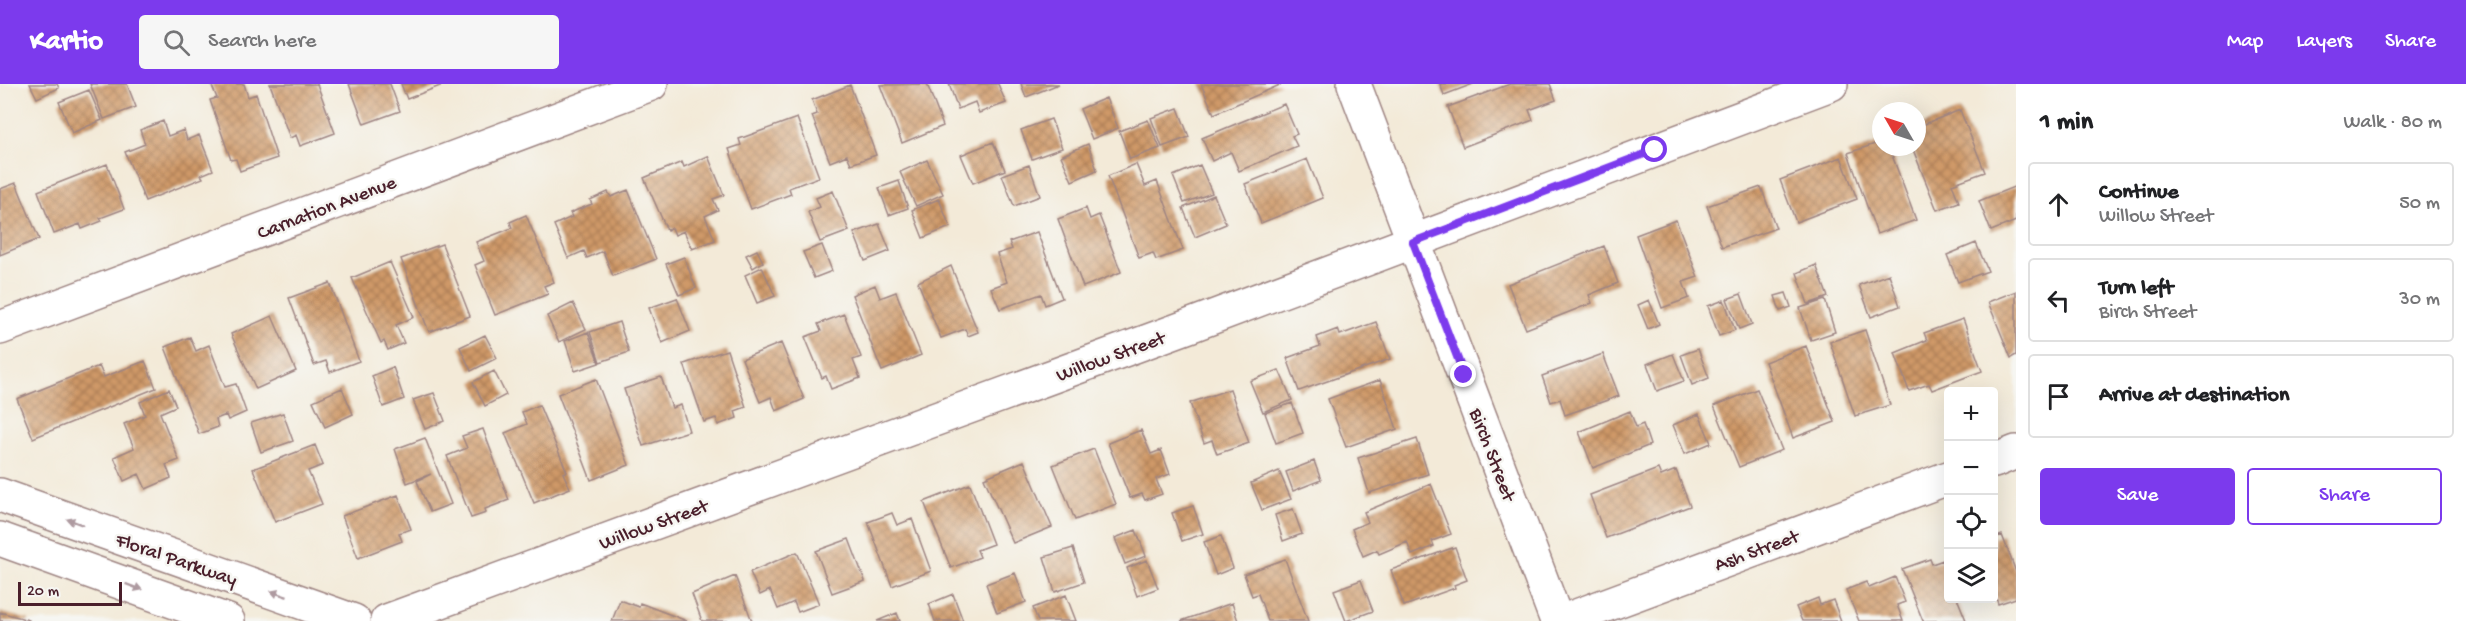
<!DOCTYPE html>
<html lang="en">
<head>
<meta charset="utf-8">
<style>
  body { margin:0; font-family:"Gochi Hand",sans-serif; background:#f6f6f6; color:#202124 }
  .controls { position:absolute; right:18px; bottom:18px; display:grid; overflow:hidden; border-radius:6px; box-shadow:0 6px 24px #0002 }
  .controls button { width:54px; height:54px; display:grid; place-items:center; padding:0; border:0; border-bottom:2px solid #e0e0e0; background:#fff; color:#202124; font:30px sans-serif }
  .compass { position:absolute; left:1872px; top:18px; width:54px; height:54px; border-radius:50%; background:#fff; box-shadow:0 6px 24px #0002; rotate:309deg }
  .scale { position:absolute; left:18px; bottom:15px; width:104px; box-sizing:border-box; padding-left:6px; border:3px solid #4a1f2b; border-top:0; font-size:16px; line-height:21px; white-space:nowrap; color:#4a1f2b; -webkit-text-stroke:4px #f6f6f2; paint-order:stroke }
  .stop { position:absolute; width:18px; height:18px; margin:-14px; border:4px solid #7c3aed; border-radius:50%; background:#fff }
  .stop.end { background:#7c3aed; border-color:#fff; box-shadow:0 2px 6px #0008 }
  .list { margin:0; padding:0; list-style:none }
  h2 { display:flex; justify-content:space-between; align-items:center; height:78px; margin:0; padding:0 24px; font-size:26px }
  h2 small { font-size:20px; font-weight:400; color:#757577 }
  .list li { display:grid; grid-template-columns:39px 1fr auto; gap:18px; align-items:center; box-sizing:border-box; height:84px; margin:0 12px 12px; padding:0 12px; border:2px solid #e0e0e0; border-radius:6px }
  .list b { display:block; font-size:22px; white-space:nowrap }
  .list p { margin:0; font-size:20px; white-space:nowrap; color:#757577 }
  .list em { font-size:20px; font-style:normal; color:#757577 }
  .actions { display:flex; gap:12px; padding:18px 24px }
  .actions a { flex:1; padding:14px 0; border:2px solid #7c3aed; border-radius:6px; text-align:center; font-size:21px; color:#7c3aed }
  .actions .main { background:#7c3aed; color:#fff }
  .icon { flex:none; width:33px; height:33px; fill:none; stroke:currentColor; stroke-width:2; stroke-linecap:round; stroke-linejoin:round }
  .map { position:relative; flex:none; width:2016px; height:537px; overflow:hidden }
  header { display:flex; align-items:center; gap:36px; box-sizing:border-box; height:84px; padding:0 30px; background:#7c3aed; color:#fff }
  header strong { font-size:28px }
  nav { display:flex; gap:33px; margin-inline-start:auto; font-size:21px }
  .search { width:420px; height:54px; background:#f6f6f6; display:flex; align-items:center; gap:15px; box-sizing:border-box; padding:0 21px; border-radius:6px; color:#757577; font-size:22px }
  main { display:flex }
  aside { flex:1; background:#fff }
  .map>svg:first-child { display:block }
  .building { fill:url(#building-cross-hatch) }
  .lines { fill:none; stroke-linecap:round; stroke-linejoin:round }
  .street-casing { stroke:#9e8482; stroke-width:36 }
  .secondary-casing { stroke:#9e8482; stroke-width:36 }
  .street { stroke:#fff; stroke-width:33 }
  .secondary { stroke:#fff; stroke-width:33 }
  .oneway { fill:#ae9aa0 }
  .route { stroke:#7c3aed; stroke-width:8 }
  .labels { text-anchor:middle; stroke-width:5; stroke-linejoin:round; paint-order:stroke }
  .street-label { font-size:20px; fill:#4a1f2b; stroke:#f6f6f2 }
</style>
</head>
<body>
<header>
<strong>Kartio</strong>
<div class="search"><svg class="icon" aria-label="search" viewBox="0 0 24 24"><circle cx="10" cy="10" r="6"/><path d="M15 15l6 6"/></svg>Search here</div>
<nav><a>Map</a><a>Layers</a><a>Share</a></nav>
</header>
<main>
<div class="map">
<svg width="2016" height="537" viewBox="0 0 2016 537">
  <defs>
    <pattern id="building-cross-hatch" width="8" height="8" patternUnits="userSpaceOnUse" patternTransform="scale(1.5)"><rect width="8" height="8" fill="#cf9967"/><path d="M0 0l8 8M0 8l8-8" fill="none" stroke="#aa7c55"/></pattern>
  </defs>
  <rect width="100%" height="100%" fill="#f6f6f2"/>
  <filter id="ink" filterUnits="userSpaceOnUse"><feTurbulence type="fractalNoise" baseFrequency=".0167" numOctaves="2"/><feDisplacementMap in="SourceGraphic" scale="12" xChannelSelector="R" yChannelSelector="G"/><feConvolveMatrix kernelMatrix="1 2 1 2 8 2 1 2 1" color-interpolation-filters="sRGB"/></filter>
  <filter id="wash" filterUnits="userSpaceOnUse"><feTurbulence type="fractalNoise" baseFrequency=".008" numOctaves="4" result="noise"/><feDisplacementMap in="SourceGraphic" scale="24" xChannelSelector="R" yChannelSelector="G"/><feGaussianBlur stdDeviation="1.35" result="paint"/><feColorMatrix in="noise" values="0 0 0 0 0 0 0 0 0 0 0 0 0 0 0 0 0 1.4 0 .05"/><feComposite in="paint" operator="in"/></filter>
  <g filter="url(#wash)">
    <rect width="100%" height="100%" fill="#f3ead8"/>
    <g id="blocks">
      <path class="building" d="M30,0h27l2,4 -22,10z
        M90,0h37l9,23 -32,12z
        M211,0h33l4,13 8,-3 21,64 -37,13 -4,-12 -5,1 -21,-60 7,-2z
        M270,0h47l18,49 -35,13 -4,-11 -6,3z
        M349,0h41l10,27 -36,13z
        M401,0h44l-38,15z
        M927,0l16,42 -41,17 -22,-58z
        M949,0h49l8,19 -27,10 -4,-11 -17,7z
        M1021,0h38l-33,13z
        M1201,0h81l-68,30z
        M1440,0h33l-29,11z
        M1510,0h40l6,16 -27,10 4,10 -70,27 -15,-40z
        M850,1l26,70 -25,9 -4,-9 -17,7 -18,-46 5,-2 -5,-14z
        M89,6l13,30 -30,13 -13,-31z
        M1106,14l12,30 -26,11 -12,-30z
        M1284,20l13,30 -5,2 5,10 -58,25 -8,-19 -19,9 -10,-23z
        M1178,24l11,29 -27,10 -11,-29z
        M1960,26l25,62 -33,12 7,18 -22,8 -25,-63h5v-20z
        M797,34l22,59 -30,11 2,6 -40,15 -22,-60 12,-4 -2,-6z
        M1051,35l11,29 -30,11 -11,-29z
        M1148,36l12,28 -30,11 -11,-28z
        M163,37l5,15 16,-6 3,10 12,-5 14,35 -12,5 2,3 -58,23 -20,-49 20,-8 -5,-14z
        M993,58l12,28 -32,13 -12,-28z
        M1881,58v5h8l27,73 -39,14 -29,-81z
        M1088,60l9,26 -25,11 -11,-25z
        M708,72l16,39 -11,4 5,11 -13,6 10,24 -23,9 -8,-18 -9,4 -3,-7 -5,2 -23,-52 38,-16 2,5z
        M1841,73l16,42 -61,23 -16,-42z
        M1307,75l16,39 -62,25 -16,-39z
        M927,76l16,34 -27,12 -16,-34z
        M107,80l17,45 -24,9 2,3 -20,8 -2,-5 -26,10 -16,-43z
        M1136,80l9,22 12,-5 26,69 -27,10 -3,-7 -14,5 -31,-82z
        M1029,81l11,31 -26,10 -12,-31z
        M1200,81l12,28 -28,10 -11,-27z
        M899,97l9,27 -19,7 -10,-27z
        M16,99l23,56 -39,16v-66z
        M2016,102v35l-25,10 -12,-30z
        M1761,103l15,41 -54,19 -15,-41z
        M628,106l28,69 -43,17 -10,-25 -16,7 -3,-7 -16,7 -14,-33 18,-8 -2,-4 22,-9 -2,-4 18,-8 3,5z
        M833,107l16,40 -29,11 -12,-30 12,-5 -4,-9z
        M1214,111l12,29 -31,13 -12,-29z
        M939,115l11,28 -27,11 -11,-28z
        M1086,124l4,11 9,-4 22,57 -38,15 -25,-68z
        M526,131l28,67 -10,4 4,8 -53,21 -20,-50 9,-4 -8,-19 36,-14 -2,-6z
        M1676,136l22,57 -15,5 6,16 -27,10 -26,-73z
        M879,140l11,27 -25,10 -11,-28z
        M1037,148l25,66 -17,7 -4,-11 -41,15 -9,-21 16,-6 -10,-28 15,-5 -3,-7z
        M1976,159l12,28 -30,11 -11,-27z
        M442,160l28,72 -41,16 -28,-73z
        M822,161l10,26 -18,7 -11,-26z
        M1604,162l14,37 -29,12 3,8 -66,26 -18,-45z
        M757,166l6,12 -10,6 -7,-13z
        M684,173l12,31 -17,7 -13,-31z
        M390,178l24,55 -18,8 8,18 -16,7 -4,-9 -3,2 -29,-65z
        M1816,181l12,32 -20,7 -11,-31z
        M951,182l27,66 -10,4 -3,-7 -24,9 -23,-56z
        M762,183l13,29 -18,7 -12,-28z
        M1889,190l11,32 -29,11 -12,-32z
        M330,199l29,78 -29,11 -4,-11 -12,4 -25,-67z
        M875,201l5,13 16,-6 25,63 -39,16 -30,-76z
        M2016,207v64l-5,3 -23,-56z
        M1786,209l5,14 -11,4 -5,-15z
        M1741,210l11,30 -13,5 -12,-30z
        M677,214l13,33 -28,12 -13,-35z
        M1649,216l10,24 -11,5 -10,-24z
        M1724,216l11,30 -16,6 -11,-30z
        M1825,216l10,32 -24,8 -11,-32z
        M573,219l13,26 -27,13 -12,-26z
        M844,230l17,43 -8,3 7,18 -29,11 -5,-13 -4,2 -17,-41 16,-6 -3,-7z
        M272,232l24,55 -40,18 -25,-55z
        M1963,235l19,52 -50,19 -3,-6 -20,7 -14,-38 32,-13 -3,-7z
        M619,238l10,30 -29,10 -10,-30z
        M1376,238l14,37 -91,32 -12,-33 33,-12 -3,-9 21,-8 2,6z
        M1865,246l25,75 -35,11 -25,-74z
        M588,248l11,31 -24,8 -10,-30z
        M485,251l12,23 -26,13 -11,-24z
        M190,253l6,14 13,-6 16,42 11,-3 10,28 -18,8 -2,-5 -10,4 2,8 -19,7 -34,-87z
        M781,259l23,56 -28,12 -5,-14 -11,5 -18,-43z
        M1806,262l29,76 -42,16 -28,-76z
        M1698,265l11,29 -17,7 -11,-30z
        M727,266l19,57 -11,4 2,7 -19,7 -2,-7 -12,4 -20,-58z
        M1603,270l16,42 -54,19 -5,-16 -9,3 -9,-26z
        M1673,270l11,27 -27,10 -10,-27z
        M145,277l11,27 -123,50 -16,-39 82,-33 5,11z
        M393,283l11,32 -21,8 -11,-31z
        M1279,286l13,30 -29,12 -13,-31z
        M494,287l12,24 -21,11 -12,-24z
        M661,293l11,31 9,-3 8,26 -46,15 -19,-57z
        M596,295l33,86 -38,15 -33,-86z
        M1380,296l17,49 -51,18 -18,-48z
        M342,304l11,26 -28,13 -12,-26z
        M169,305l7,17 -16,7 19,47 -13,5 5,13 -25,11 -7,-15 -15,7 -10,-24 20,-9 -10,-24 21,-9 -5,-13z
        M1230,305l19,54 -32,11 -5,-14 -8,3 -14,-40z
        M1757,305l25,61 -43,17 -25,-61z
        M434,309l11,28 -20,8 -12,-29z
        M1292,319l11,30 -27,10 -11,-30z
        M539,321l28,67 -4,1 7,15 -36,15 -29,-70 22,-9 -5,-12z
        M1630,327l6,16 7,-3 7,21 -57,23 -14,-36z
        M283,329l10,28 -32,11 -10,-29z
        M1699,330l12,29 -26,11 -12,-29z
        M483,345l26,71 -24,9 1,4 -15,5 -24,-62 20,-8 -5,-12z
        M1141,346l10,24 10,-4 9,24 -14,5 6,15 -17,6 -3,-6 -12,4 -22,-55z
        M425,354l26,66 -21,8 -13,-31 14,-7 -24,9 -12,-34z
        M1417,355l11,35 -59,19 -11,-35z
        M315,361l8,20 -15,6 14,33 -47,18 -22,-53z
        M1094,365l22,55 -41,16 -22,-55z
        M1024,377l28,66 -39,16 -29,-65z
        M1314,377l7,19 -28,11 -7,-19z
        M1658,385l3,7 15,-6 14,36 -84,32 -16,-43z
        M1279,387l12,28 -29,11 -11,-27z
        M970,400l23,60 -16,6 3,7 -29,11 -27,-66z
        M1431,400l20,50 -19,7 2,5 -22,9 -5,-13 -28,12 -2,-4 -14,6 -11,-27 16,-7 -4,-10z
        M398,411l13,34 -12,4 3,8 -44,17 -16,-42z
        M1193,422l10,28 -21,7 -10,-28z
        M1293,425l9,25 -19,7 -8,-26z
        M892,429l5,12 15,-6 19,52 -39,15 -24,-64z
        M1136,446l10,26 -21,8 -10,-26z
        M2002,451l14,37v26l-18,6 -2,-7 -2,1v-60z
        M1221,452l12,32 -17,7 -12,-33z
        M849,455l16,42 -33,12 -16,-42z
        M1455,463l12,33 -13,5 1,3 -51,18 -13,-36z
        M1073,464l11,34 -29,10 -11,-35z
        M797,468l22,52 -21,8 -4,-10 -16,7 -8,-19 -10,5 -10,-23z
        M1285,475l23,62h-40l-10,-27 -6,2 -8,-22z
        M1930,475l2,5 11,-4 5,16v22h9l9,22 -43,1 -21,-52z
        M1147,476l11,28 -21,8 -10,-28z
        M1015,489l11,29 -29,11 -11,-29z
        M735,492l17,45h-50l-10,-27z
        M1895,493l10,25 -8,3 6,16h-44l-13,-31 20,-8 3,6z
        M1361,496l12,31 -27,10 -12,-31z
        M953,510l10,27h-28l-6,-17z
        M1066,511l10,26h-38l-5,-13z
        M1818,514l2,7 13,-5 8,21h-39l-6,-14z
        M620,516l19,7 1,-4 47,18h-75z
        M1232,519l6,18h-57z
        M0,528l29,8v1h-29z
        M897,529l3,8h-23z"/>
    </g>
  </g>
  <g filter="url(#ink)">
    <use href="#blocks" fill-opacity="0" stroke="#9e8482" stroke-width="1.5"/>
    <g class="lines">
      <defs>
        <path id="street" d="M1354,0l203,537
          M0,244l651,-244
          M1994,377l22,-9
          M387,537l802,-295 642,-242
          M1563,537l385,-143"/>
        <path id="secondary" d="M0,411l354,126
          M0,455l228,82"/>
      </defs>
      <use href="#street" class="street-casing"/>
      <use href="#secondary" class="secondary-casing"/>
      <use href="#street" class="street"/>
      <use href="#secondary" class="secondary"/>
    </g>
    <defs><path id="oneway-solid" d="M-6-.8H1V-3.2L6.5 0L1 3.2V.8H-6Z" transform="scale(1.5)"/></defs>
    <g class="oneway">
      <use href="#oneway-solid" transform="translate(75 438) rotate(-160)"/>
      <use href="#oneway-solid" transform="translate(134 503) rotate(20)"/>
      <use href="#oneway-solid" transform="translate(279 510) rotate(-161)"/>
    </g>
  </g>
  <g class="lines" filter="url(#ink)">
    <path class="route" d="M1464,291l-51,-133 242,-92"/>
  </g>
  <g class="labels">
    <g class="street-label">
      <text transform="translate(326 122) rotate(-21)" y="7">Carnation Avenue</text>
      <text transform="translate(1110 271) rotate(-20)" y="7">Willow Street</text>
      <text transform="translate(1494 370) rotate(69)" y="7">Birch Street</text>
      <text transform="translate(653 439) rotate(-20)" y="7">Willow Street</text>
      <text transform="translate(1756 465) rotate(-20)" y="7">Ash Street</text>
      <text transform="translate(177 474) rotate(19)" y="7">Floral Parkway</text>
    </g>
  </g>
</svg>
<div class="controls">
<button>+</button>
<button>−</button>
<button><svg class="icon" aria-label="locate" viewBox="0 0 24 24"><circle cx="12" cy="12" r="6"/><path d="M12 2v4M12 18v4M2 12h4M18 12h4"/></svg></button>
<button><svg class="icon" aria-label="layers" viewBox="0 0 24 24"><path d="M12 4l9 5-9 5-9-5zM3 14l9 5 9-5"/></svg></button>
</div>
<svg class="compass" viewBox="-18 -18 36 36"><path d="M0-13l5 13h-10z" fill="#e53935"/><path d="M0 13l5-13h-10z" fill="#757577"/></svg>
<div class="scale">20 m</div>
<div class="stop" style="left:1655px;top:66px"></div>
<div class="stop end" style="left:1464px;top:291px"></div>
</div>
<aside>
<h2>1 min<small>Walk · 80 m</small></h2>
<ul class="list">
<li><svg class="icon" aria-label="ahead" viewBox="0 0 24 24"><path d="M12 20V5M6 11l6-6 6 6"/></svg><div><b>Continue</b><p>Willow Street</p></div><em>50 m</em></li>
<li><svg class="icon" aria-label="left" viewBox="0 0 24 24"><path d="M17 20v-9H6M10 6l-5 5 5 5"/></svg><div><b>Turn left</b><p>Birch Street</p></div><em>30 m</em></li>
<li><svg class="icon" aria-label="arrive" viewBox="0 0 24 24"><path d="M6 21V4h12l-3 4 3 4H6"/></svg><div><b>Arrive at destination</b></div></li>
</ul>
<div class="actions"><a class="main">Save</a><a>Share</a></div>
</aside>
</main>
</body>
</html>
